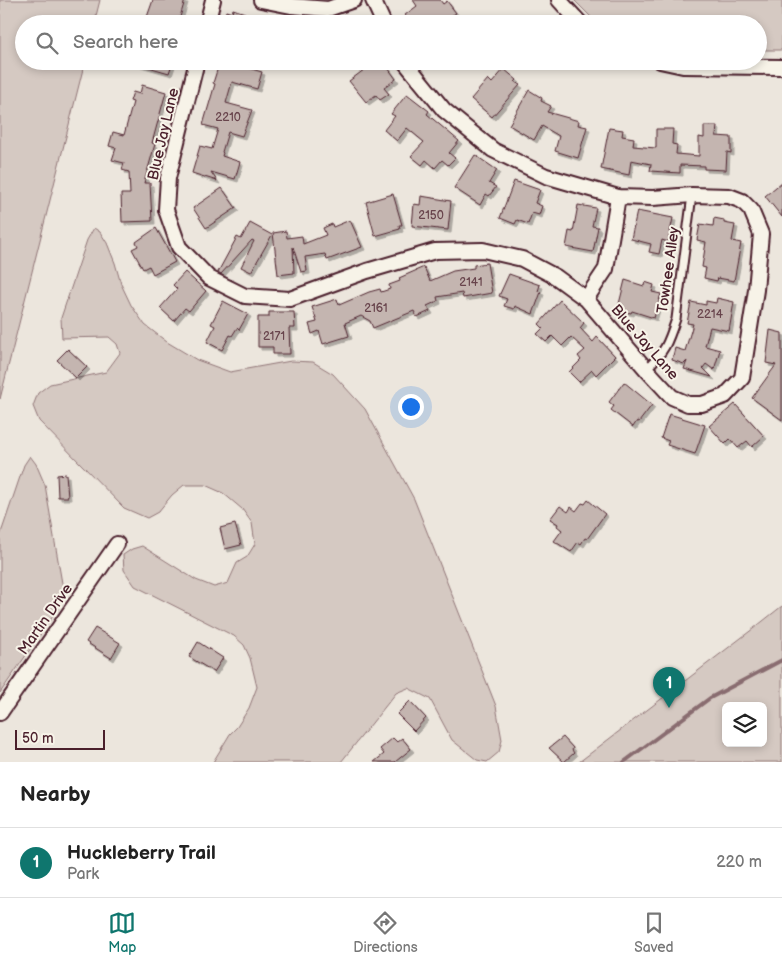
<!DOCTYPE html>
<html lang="en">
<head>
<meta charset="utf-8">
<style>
  body { margin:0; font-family:"Balsamiq Sans",sans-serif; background:#f6f6f6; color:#222 }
  .controls { position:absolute; right:15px; bottom:15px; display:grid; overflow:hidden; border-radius:8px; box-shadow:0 2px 8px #0003 }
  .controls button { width:45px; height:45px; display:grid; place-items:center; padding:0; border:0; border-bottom:1px solid #e0e0e0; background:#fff; color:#222; font:25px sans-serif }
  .scale { position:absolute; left:15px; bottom:12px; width:90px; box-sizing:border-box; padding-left:5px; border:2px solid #4a1f2b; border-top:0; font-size:14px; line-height:18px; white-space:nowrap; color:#4a1f2b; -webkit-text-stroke:4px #f7f3e8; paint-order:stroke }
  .you { position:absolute; left:410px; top:406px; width:18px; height:18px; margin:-12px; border:4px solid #fff; border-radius:50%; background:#1a73e8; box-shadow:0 0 0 8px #1a73e833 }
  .badge { display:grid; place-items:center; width:32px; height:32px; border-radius:50%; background:#0f766e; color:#fff; font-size:16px; font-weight:700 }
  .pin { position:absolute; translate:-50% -41px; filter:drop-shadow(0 1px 2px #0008) }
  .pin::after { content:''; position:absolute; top:26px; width:18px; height:15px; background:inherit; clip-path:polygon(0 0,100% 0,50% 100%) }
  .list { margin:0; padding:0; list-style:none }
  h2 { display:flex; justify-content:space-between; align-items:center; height:65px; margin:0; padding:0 20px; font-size:21px }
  h2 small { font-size:16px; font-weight:400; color:#767676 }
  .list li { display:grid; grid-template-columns:32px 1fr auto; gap:15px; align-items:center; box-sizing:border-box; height:70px; padding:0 20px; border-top:1px solid #e0e0e0 }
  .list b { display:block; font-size:19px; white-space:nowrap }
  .list p { margin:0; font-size:16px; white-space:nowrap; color:#767676 }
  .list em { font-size:16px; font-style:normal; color:#767676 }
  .icon { flex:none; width:28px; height:28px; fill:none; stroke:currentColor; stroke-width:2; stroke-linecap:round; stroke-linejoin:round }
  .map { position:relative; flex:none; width:782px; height:762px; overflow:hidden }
  .search { position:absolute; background:#fff; box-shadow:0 2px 8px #0003; left:15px; right:15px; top:15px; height:55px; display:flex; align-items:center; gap:12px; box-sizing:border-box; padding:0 18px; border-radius:28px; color:#767676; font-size:19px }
  .sheet { height:135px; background:#fff }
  nav { display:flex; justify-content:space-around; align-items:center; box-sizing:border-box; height:70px; border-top:1px solid #e0e0e0; background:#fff; font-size:14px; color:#767676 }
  nav a { display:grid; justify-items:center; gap:2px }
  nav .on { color:#0f766e }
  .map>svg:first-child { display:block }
  .green { fill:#d5c9c2; stroke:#907476; fill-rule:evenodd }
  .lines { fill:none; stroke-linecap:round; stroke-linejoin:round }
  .stream { stroke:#896c6f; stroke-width:4 }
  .building { fill:#c4b5b0; stroke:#4a1f2b; filter:url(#shadow) }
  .lane-casing { stroke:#4a1f2b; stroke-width:11 }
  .street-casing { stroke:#4a1f2b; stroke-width:18 }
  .lane { stroke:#f7f3e8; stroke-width:7 }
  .street { stroke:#f7f3e8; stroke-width:14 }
  .labels { text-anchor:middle; stroke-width:4; stroke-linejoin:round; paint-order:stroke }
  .number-label { font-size:12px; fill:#68444c }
  .street-label { font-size:15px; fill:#4a1f2b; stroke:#f7f3e8 }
</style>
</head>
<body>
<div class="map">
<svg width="782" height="762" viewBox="0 0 782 762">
  <defs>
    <filter id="shadow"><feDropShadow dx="3" dy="3" stdDeviation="0" flood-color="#0004"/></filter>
  </defs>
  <rect width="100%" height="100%" fill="#ece6dd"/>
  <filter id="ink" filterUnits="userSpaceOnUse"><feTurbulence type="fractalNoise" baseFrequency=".02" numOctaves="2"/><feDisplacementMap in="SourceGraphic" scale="10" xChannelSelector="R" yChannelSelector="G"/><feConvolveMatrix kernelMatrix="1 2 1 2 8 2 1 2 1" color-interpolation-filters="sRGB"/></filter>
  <g filter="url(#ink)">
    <path class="green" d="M0,0h100l-6,24h-70v37h61l-85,338z
      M574,0h208v50h-24v-26h-156l-7,-3z
      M94,228l6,4 7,11 8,20 6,21 10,21 14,20 22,17 30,18 33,12 61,-11 22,1 20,12 32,35 49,90 82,207 6,34 -3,12 -12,10 -10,-2 -25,-20 -22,-41 -22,-11 -12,5 -55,69h-128l17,-28 7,-7 12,-19 8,-21 -7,-29 -6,-13 -10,-9 -99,-50 -11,-16 -1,-15 9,-6 10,-3 54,34 18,7 14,-4 9,-20 10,-6 8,-13 -3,-21 -10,-14 -19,-16 -18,-8h-21l-12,10 -14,17 -11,6 -23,-10 -85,-87 -6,-15 5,-13 12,-9 56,-12 14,-19 -3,-9 -8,-7 -47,1 -1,-20 26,-78z
      M30,456l6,8 9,21 18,104 -5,20 -58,84v-157l24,-71z
      M782,606v156h-203l179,-137zM726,706h37v37h-37z"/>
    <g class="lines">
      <path class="stream" d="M624,762l86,-64 72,-38"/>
    </g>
    <path class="building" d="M153,0h32l-7,24h-10l-21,-7z
      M413,0h27l3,4 4,-3 9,12 -17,11h-28l-6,-9 12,-9z
      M233,9l12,4 -3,11h-20l4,-13 6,2z
      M138,61h35l-4,12 -31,-9z
      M220,61h27l-2,6 17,5 -5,17 -25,-7 -6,21 26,7 -10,26 -14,-4 -6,20 1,1 -1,3 18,6 -5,17 -24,-7 6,9 -25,-8 8,-27 12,3 6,-20 -15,-4 12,-41 -2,-1z
      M376,61h7l13,18 -12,9 5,6 -9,6 -4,-5 -10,7 -17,-21z
      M504,69l13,11 -2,2 5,3 -28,32 -21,-18 17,-20 4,4z
      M142,85l24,7 -14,51 3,1 -11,39h6l2,38 -30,1 -1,-28h9l-1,-22 -7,-2 2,-7 -12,-3 4,-12 -7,-2 4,-14 11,3 9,-33 -3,-1 3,-9 7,2z
      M529,90l13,8 -1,3 10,5 -4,6 32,9 -1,4 9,2 -9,31 -23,-7 4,-15 -17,-10 -8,14 -25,-15z
      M407,94l22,17 -2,3 32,27 -10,12 6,5 -7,7 -6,-5 -7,8 -9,-8 -4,5 -11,-9 13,-14 -17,-14 -10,13 -13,-11 11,-14 -4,-2z
      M704,126h13l-1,10 15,1v16l-4,-1 -1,18 -22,-1v-3l-24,-1v8l-30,-2 1,-7 -20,-4 -2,15 -28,-6 8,-41 14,2 -1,6 12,2 -1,8 23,2v-19h17l-1,15 5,1 -1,9 23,2v-19l5,1z
      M475,155l22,15 -8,13 7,4 -7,9 -3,-2 -6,11 -26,-17z
      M514,181l26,9 -5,13 7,3 -3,9 -7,-2 -4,11 -11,-4 -2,4 -15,-6z
      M782,182v35l-17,-21z
      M222,188l14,20 -30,20 -13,-20z
      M393,194l9,31h-3l1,4 -25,7 -9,-34z
      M421,196l30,5 -3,29 -36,-4 2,-22 6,1z
      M578,205l18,3 -4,18 6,1 -5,25 -27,-5 3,-16 4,1z
      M637,211l36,7 -5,24 -6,-2 -3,14 -10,-2 2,-8 -20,-5z
      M714,218l10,2v3l11,2 -3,16 9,2 -7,38 -16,-3 -1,3 -13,-3 2,-10 -4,-1 4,-25 -9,-2 3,-16 13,2z
      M350,220l12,27 -35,13 -2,-6 -20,3 2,14 -6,1 -8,-25 1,26 -16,2 -5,-42 13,-2 1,7 15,-2 1,8 23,-9 -3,-7 9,-4 1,3z
      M250,223l22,12 -21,37 -10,-5 13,-26 -2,-1 -31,34 -3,-2 19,-35 4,2z
      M156,228l19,34 -22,12 -4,-8 -6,3 -11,-20 6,-3 -2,-4z
      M487,263l5,30 -29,5 -1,-5 -25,4 1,4 -11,5 3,5 -13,6 -3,-6 -41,17 -3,-7 -9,-5 -16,7 4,13 -26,8 -4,-13 -7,3 -3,-10 8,-2 -5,-15 25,-8 2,6 30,-13 11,-3 1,3 9,-3 -1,-4 11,-4 -1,-3 25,-11 6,14 23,-10 21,-3v-3z
      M185,272l21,19 -17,20 -4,-3 -11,13 -14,-13 17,-19 -4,-4z
      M509,274l31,11 -2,6 3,1 -8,22 -18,-8 -1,3 -10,-3 3,-7 -8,-3z
      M625,280l19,6 1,-4 9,3 -2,7 9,2 -7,24 -22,-7 -1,2 -9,-2 1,-6 -4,-1z
      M717,298l17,4 -5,29 -19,-4 -5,19 15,4 -6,20 -8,-6 -3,4 9,9 -28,-8 3,-8 -3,3 -12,-4 3,-12 10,3 8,-27 -6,-1 4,-21 15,3v-4l10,2z
      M560,300l24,23 -4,5 13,14 4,-5 18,19 -19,19 -4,-5 -13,12 -10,-10 12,-12 -3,-4 7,-6 -14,-13 -9,9 -10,-10 -6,6 -9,-8 6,-6 -4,-4z
      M223,301l25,13 -9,16 -2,-2 -5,8 -2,-1 -8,15 -15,-8 8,-16 -4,-2z
      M269,312h25l1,16h-6l1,26h-17v-7h-15v-30h11z
      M770,330l12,3v87l-30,-22 24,-33 -10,-2z
      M68,349l19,18 -11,11 -19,-18z
      M624,382l28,23 -13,17 -2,-1 -4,6 -22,-17 3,-4 -5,-4z
      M735,404l29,32 -12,11 -5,-6 -9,7 -8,-9 -5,5 -16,-18z
      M669,414l36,11 -10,29 -28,-9 2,-4 -8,-3z
      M66,474l2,23h-10l-1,-22z
      M588,500l17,14 -18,25 -2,-1 -4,6 -3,-2 -7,10 -17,-11 8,-11 -5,-4 1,-2 -8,-5 10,-13 8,6 3,-5 5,4 6,-8 3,1z
      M235,524l6,21 -16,4 -5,-21z
      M95,628l25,15 -9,15 -25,-16z
      M198,642l25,16 -9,14 -25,-15z
      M410,701l16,17 -12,13 -17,-17z
      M563,737l10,11 -1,2 2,3 -10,9 -15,-14z
      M393,738l4,4 5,-4 9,11 -16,13h-21l10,-8 -4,-5z"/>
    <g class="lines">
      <defs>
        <path id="lane" d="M646,369c19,-17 22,-26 30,-50l16,-124"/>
        <path id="street" d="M261,0l30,6 37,3 26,-9
          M373,0l11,24
          M559,0l22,24
          M207,24l6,-24
          M197,61l-29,117 -2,32 13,37 30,31 36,18 45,3 77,-28 68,-20 48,-1 39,9 34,18 30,22 60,70 26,28 16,7h14l23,-8 17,-18 14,-88 5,-56 -10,-24 -9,-9 -13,-5 -37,-1 -39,3 -35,-1 -72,-21 -53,-26 -49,-40 -40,-49
          M660,61l23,5 99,1
          M586,299l20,-30 12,-72
          M0,713l117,-169"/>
      </defs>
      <use href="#lane" class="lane-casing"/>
      <use href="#street" class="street-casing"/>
      <use href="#lane" class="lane"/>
      <use href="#street" class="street"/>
    </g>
  </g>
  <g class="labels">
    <g class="number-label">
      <text x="228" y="121">2210</text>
      <text x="431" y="219">2150</text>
      <text x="471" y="286">2141</text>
      <text x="376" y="312">2161</text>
      <text x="710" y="318">2214</text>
      <text x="274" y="340">2171</text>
    </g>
    <g class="street-label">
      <text transform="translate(163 134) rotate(-77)" y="5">Blue Jay Lane</text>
      <text transform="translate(668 270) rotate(-82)" y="5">Towhee Alley</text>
      <text transform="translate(645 342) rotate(49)" y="5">Blue Jay Lane</text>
      <text transform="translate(45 619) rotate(-55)" y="5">Martin Drive</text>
    </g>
  </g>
</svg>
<div class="controls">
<button><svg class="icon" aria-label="layers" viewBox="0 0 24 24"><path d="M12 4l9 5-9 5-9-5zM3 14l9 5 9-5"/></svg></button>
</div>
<div class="scale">50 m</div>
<div class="you"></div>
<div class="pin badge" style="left:669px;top:708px">1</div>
<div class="search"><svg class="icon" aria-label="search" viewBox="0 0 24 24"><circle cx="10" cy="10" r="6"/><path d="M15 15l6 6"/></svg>Search here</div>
</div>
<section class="sheet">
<h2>Nearby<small></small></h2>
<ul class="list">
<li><span class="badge">1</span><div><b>Huckleberry Trail</b><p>Park</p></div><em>220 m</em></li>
</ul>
</section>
<nav>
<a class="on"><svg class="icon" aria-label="map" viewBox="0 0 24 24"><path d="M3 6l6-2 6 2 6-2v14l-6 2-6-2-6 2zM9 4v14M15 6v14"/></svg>Map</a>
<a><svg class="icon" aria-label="directions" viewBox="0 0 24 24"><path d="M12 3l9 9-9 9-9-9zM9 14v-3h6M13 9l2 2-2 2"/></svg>Directions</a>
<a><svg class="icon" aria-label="saved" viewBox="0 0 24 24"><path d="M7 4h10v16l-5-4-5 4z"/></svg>Saved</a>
</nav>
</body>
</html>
